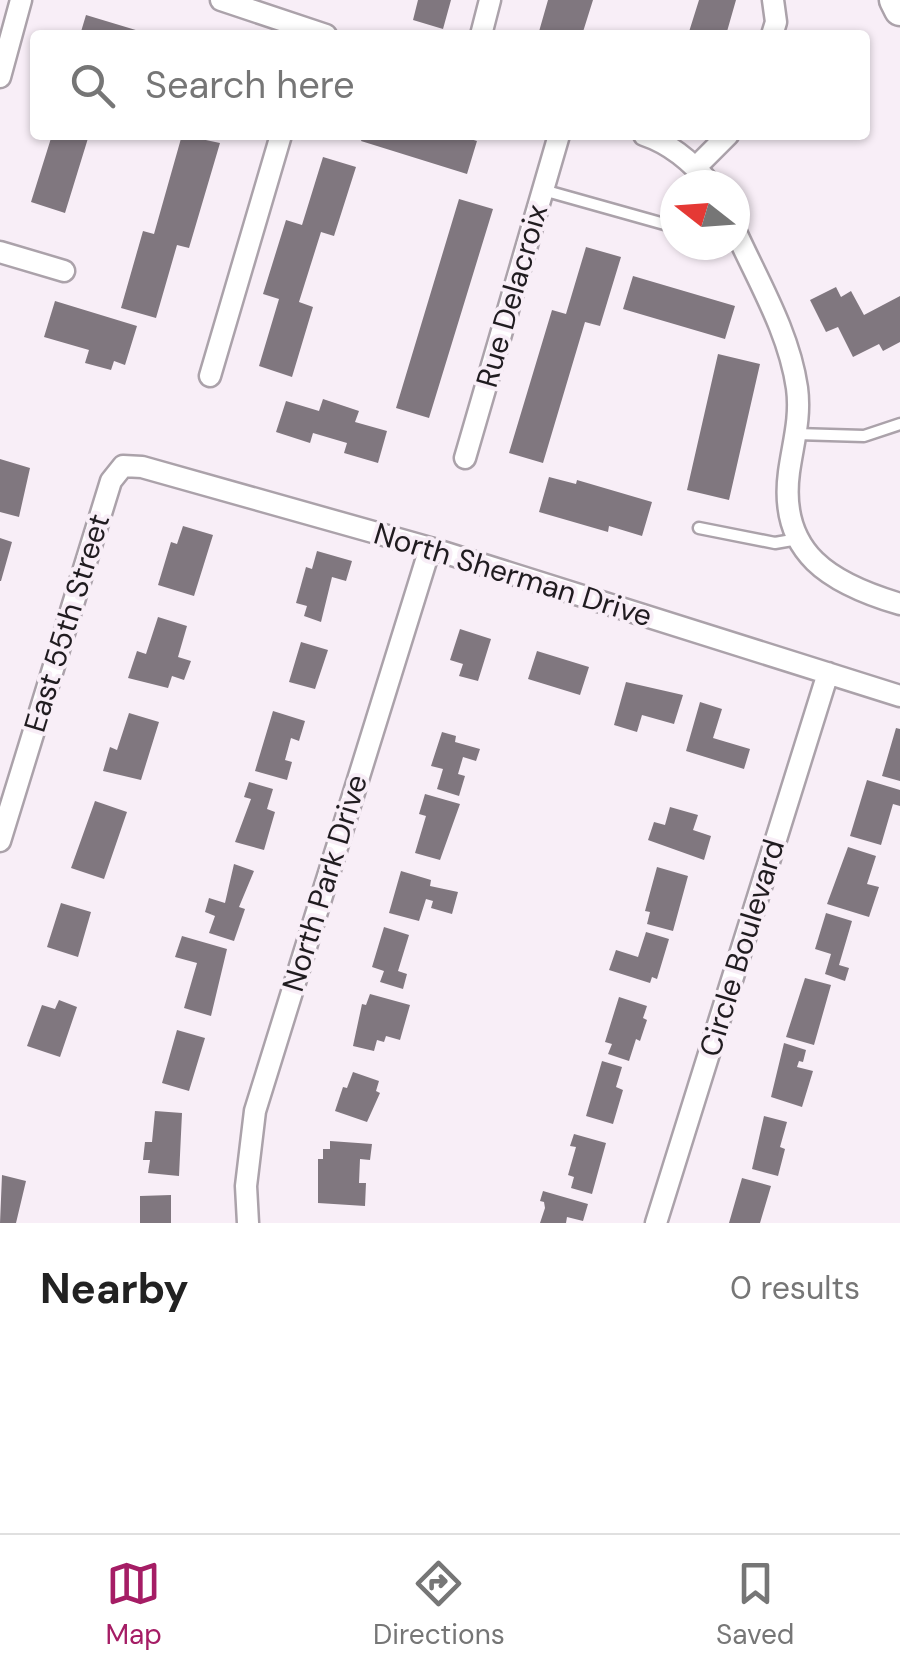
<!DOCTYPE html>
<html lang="en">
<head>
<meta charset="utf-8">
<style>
  body { margin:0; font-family:"DM Sans",sans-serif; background:#f2f2f2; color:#222 }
  .compass { position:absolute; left:660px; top:170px; width:90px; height:90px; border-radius:50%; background:#fff; box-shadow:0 2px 8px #0004; rotate:287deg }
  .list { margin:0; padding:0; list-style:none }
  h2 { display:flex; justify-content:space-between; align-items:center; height:130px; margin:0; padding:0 40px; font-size:42px }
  h2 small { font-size:32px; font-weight:400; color:#767676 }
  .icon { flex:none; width:55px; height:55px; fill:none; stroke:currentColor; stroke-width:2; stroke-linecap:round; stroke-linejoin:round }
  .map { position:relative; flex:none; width:900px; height:1223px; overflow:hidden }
  .search { position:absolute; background:#fff; box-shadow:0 2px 8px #0004; left:30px; right:30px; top:30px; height:110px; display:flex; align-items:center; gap:25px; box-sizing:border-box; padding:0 35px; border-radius:10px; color:#767676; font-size:38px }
  .sheet { height:310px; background:#fff }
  nav { display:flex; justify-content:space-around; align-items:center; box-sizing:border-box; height:140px; border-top:2px solid #e0e0e0; background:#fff; font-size:28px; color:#767676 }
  nav a { display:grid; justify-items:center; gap:5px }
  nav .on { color:#a51d65 }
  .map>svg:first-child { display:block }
  .building { fill:#80777f }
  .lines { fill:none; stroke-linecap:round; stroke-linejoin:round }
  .lane-casing { stroke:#aba2aa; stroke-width:15 }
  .street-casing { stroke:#aba2aa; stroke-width:25 }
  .primary-casing { stroke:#aba2aa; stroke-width:35 }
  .lane { stroke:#fff; stroke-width:10 }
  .street { stroke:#fff; stroke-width:20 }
  .primary { stroke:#fff; stroke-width:30 }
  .labels { text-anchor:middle; stroke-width:8; stroke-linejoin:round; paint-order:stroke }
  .street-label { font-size:30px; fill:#201c20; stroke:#f8eef7 }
</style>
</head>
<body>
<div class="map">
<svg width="900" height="1223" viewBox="0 0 900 1223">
  <rect width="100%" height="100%" fill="#f8eef7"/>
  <path class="building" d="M418,0h33l-8,29 -30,-9z
    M548,0h45l-11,35h-44z
    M699,0h37l-10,35h-38z
    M86,15l63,19v1h-69z
    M52,135h37l-24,78 -34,-11z
    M182,135l38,8 -31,105 -12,-3 -21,73 -35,-10 22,-77 11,3z
    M363,135h94l20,6 -10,33 -106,-33z
    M323,157l33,10 -22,69 -13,-4 -22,70 14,5 -21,70 -33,-11 20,-67 -16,-5 23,-74 16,5z
    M459,199l34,10 -64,209 -33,-10z
    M586,247l35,10 -21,69 -15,-4 -42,141 -34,-10 43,-143 14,4z
    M633,276l102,30 -10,33 -102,-30z
    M836,287l5,10 10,-6 13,24 36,-19v46l-17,9 -4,-7 -26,13 -15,-30 -12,5 -16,-32z
    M55,301l82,25 -12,39 -11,-4 -3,9 -26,-7 4,-13 -45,-13z
    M718,354l42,10 -31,136 -42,-10z
    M323,399l36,12 -4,11 32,9 -9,32 -34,-10 3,-10 -34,-10 -3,10 -34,-11 10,-31 33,10z
    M0,459l30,9 -11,49 -19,-5z
    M549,477l27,7 1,-4 75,22 -10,34 -33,-10 -1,6 -69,-20z
    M183,526l30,9 -19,61 -36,-11 13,-43 6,2z
    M0,538l12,4 -11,39h-1z
    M317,551l35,10 -6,20 -14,-4 -11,45 -17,-6 3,-10 -11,-3 10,-36 6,2z
    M158,617l29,9 -9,31 13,4 -7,19 -12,-4 -4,12 -40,-10 9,-27 9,3z
    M460,629l31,10 -13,42 -19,-5 4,-12 -13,-4z
    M301,642l27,8 -13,39 -26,-7z
    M537,651l52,16 -9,28 -52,-16z
    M626,682l57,13 -9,29 -32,-9 -5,17 -23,-7z
    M700,702l22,7 -9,29 37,11 -6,20 -58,-18z
    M273,711l32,10 -6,20 -8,-3 -6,22 7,2 -5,18 -32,-9z
    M129,713l30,9 -18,58 -38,-9 7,-24 7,3z
    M896,728l4,1v52l-18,-5z
    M442,732l14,4 -1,6 25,7 -4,12 -13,-4 -5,17 7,2 -6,20 -22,-7 6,-20 -12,-3z
    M867,780l33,10v16l-7,-2 -12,41 -31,-9z
    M249,782l24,7 -6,20 8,3 -11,38 -29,-8 16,-43 -7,-2z
    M425,794l35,10 -20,56 -25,-7 11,-37 -7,-2z
    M95,801l32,11 -23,67 -33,-11z
    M670,807l28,8 -5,15 18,6 -7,24 -56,-20 6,-18 11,3z
    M848,847l28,9 -9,28 12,3 -10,30 -42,-13z
    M234,864l20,7 -15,36 6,2 -11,32 -25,-8 6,-17 -10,-4 4,-14 16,5z
    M657,867l31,9 -15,55 -26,-7 3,-12 -5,-1z
    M401,871l30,9 -1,6 28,6 -6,22 -21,-6 2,-7 -7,-2 -7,22 -30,-8z
    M61,903l30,9 -13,45 -31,-10z
    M826,913l26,8 -13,44 10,3 -4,13 -20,-7 6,-20 -16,-5z
    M384,927l25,8 -11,36 9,3 -4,15 -23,-7 4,-11 -12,-4z
    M646,932l23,7 -12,40 -5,-2 -2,6 -41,-13 7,-20 22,7z
    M182,936l45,13 -16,67 -27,-8 13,-45 -22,-6z
    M805,978l26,7 -17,60 -28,-8z
    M370,994l40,11 -10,35 -14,-4 -2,6 -7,-2 -3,11 -21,-5 9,-42 4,1z
    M619,997l28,9 -4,12 4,2 -7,21 -4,-2 -7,22 -21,-7 4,-10 -7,-2z
    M59,1000l18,7 -17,50 -33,-11 15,-41 13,4z
    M177,1030l28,8 -16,53 -27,-8z
    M784,1043l22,7 -3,12 -4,-1 -2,6 16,4 -11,36 -31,-10z
    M602,1061l20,6 -6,20 7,3 -10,34 -27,-8z
    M353,1072l26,9 -3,10 4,2 -13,29 -32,-11 8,-24 4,1z
    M155,1111l27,2 -3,63 -31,-3 2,-13h-7l2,-18h7z
    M764,1116l23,6 -7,25 5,2 -7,27 -26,-7z
    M574,1134l32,9 -14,51 -21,-6 3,-11 -6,-2 8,-28 -6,-1z
    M330,1141l42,3 -2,16 -10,-1 -1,24h7l-1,23 -47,-3v-44h5v-10h7z
    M2,1175l24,6 -10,42h-16z
    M742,1178l29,8 -11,37h-31z
    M543,1191l45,13 -5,17 -16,-4 -1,6h-26l5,-15 -1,-6 -4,-1z
    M171,1195v28h-31v-27z"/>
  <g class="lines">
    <defs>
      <path id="lane" d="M543,190l132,37
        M796,434l68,2 36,-12
        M699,528l76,15 23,-4"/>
      <path id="street" d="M221,0l105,35
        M481,35l9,-35
        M772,35l4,-13 -3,-22
        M0,77l21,-77
        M644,135c27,9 49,28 67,50
        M695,168l33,-33
        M735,230c23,51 54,102 62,158 4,30 -4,55 -8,84 -11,82 43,112 111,132
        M0,252l64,19
        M210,376l71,-241
        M465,458l94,-323
        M0,841l111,-360 12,-15 19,1 288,81 470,148
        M248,1223l-2,-37 9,-75 175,-563
        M656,1223l172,-550"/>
      <path id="primary" d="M895,0l5,10"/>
    </defs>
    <use href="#lane" class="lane-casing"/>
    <use href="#street" class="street-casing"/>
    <use href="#primary" class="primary-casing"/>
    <use href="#lane" class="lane"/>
    <use href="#street" class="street"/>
    <use href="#primary" class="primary"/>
  </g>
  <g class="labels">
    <g class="street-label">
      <text transform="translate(512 296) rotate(-74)" y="10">Rue Delacroix</text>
      <text transform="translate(513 575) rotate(17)" y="10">North Sherman Drive</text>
      <text transform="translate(67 623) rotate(-73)" y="10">East 55th Street</text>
      <text transform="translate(325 883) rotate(-73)" y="10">North Park Drive</text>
      <text transform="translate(742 948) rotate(-73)" y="10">Circle Boulevard</text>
    </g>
  </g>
</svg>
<svg class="compass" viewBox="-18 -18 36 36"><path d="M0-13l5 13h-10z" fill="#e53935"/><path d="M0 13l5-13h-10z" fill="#767676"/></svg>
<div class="search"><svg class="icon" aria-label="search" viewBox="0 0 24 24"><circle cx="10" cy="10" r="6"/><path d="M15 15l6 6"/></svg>Search here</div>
</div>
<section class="sheet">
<h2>Nearby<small>0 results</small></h2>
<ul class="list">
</ul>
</section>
<nav>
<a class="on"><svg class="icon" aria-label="map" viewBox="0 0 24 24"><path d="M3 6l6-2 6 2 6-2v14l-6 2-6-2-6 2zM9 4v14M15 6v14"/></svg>Map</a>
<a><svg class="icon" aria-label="directions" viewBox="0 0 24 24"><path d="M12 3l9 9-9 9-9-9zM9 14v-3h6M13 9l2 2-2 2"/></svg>Directions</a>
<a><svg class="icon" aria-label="saved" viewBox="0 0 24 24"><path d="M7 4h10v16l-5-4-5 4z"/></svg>Saved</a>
</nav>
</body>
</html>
